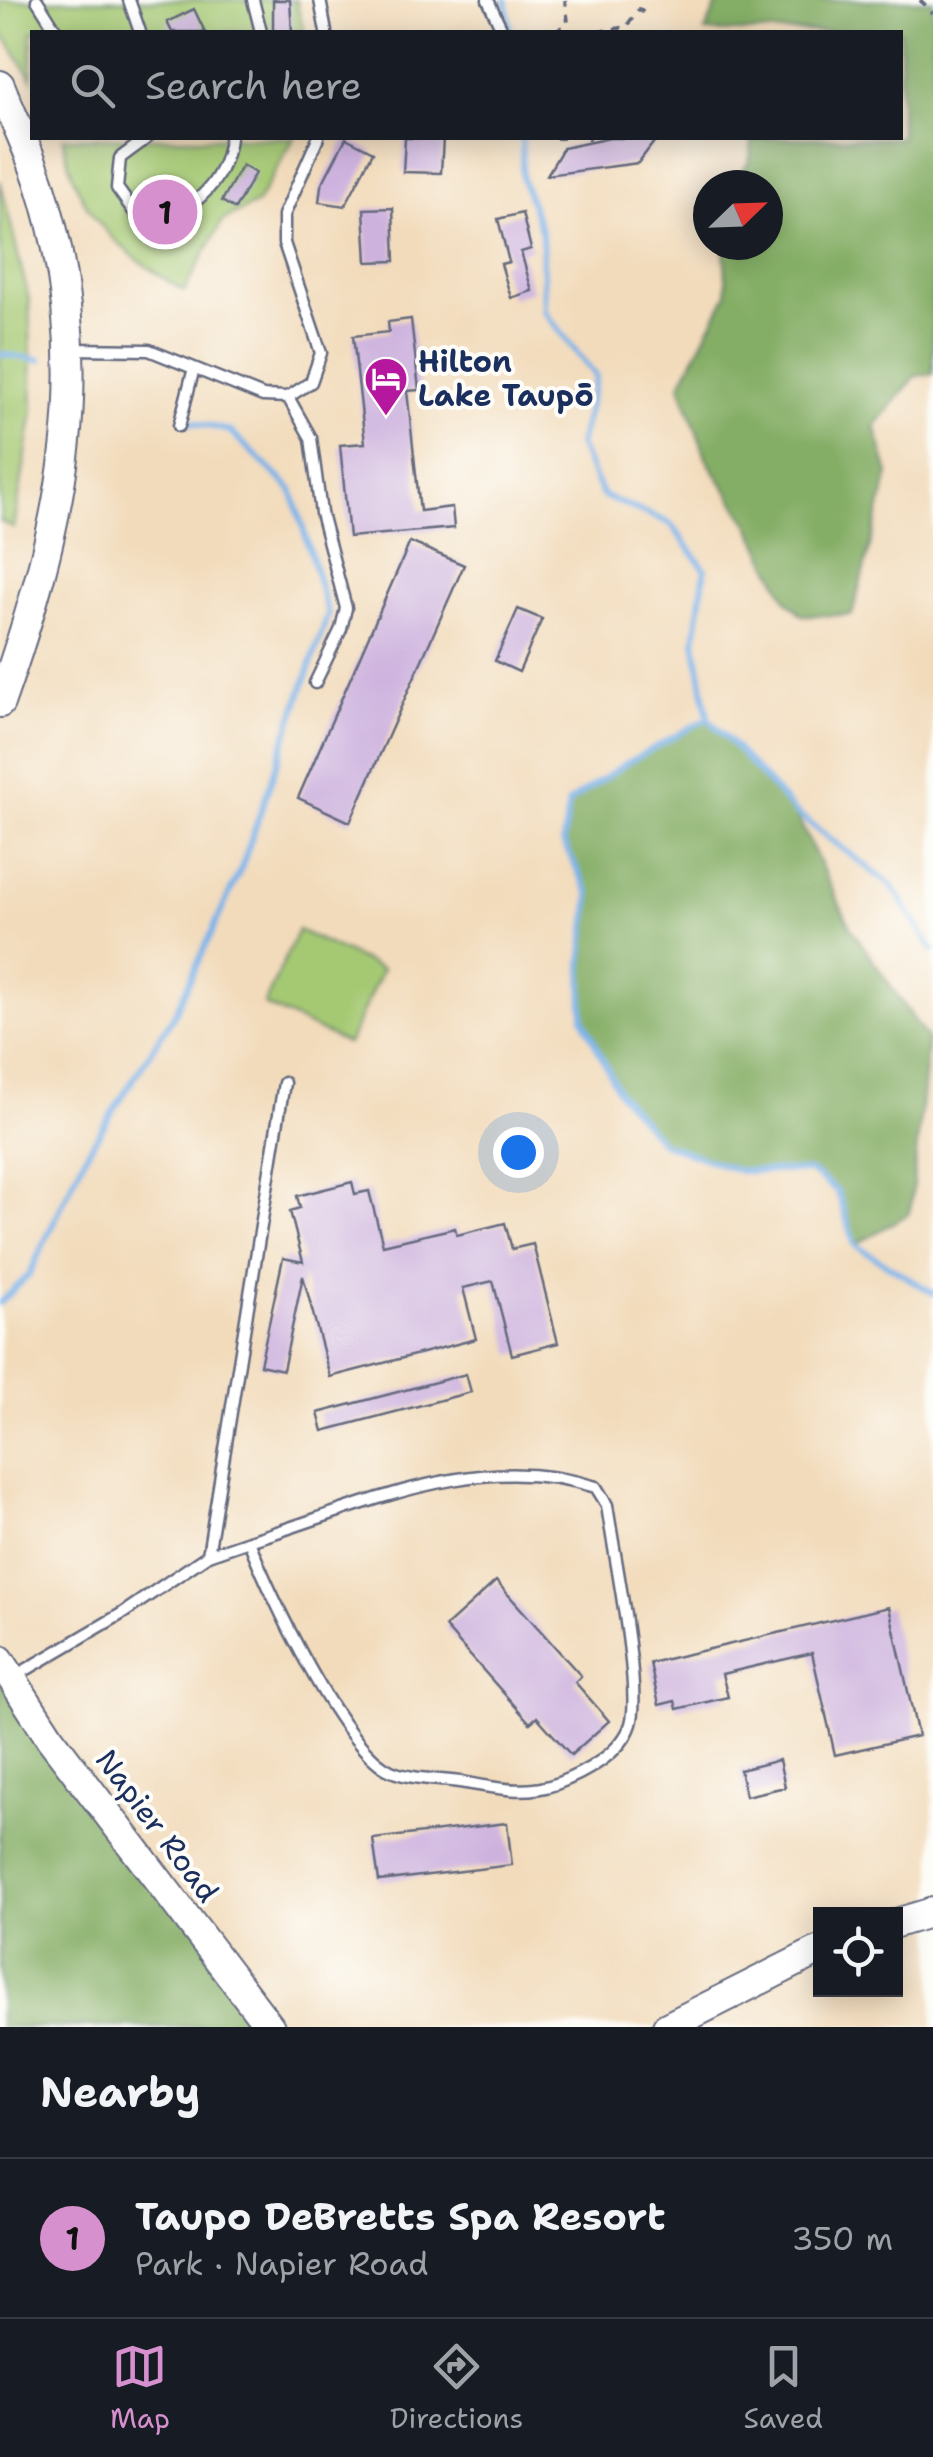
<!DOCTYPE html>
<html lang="en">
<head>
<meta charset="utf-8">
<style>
  body { margin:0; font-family:"Shantell Sans",sans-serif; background:#242831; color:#f1f3f6 }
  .controls { position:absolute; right:30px; bottom:30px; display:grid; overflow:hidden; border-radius:0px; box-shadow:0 5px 25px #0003 }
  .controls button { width:90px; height:90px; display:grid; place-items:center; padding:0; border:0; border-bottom:2px solid #363941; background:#171b24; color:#f1f3f6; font:50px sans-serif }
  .compass { position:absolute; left:693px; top:170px; width:90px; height:90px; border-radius:50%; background:#171b24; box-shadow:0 5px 25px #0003; rotate:67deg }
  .you { position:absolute; left:518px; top:1152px; width:35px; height:35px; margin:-25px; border:8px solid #fff; border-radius:50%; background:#1a73e8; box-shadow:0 0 0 15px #1a73e833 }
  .badge { display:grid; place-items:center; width:65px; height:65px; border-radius:50%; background:#d690ce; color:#111; font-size:32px; font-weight:700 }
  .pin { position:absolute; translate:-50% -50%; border:5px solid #fff; box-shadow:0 2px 10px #0006 }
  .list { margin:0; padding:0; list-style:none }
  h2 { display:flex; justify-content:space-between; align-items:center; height:130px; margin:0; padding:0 40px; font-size:42px }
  h2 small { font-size:32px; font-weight:400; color:#9ea1a6 }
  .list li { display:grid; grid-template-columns:65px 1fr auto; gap:30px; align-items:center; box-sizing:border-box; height:160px; padding:0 40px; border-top:2px solid #363941 }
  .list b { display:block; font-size:38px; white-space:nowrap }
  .list p { margin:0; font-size:32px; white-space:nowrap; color:#9ea1a6 }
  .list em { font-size:32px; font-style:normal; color:#9ea1a6 }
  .icon { flex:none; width:55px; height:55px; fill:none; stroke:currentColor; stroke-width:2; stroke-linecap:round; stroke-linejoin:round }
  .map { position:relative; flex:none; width:933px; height:2027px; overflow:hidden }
  .search { position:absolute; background:#171b24; box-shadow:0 5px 25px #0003; left:30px; right:30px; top:30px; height:110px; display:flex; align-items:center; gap:25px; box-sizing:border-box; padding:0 35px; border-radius:0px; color:#9ea1a6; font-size:38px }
  .sheet { height:290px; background:#171b24 }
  nav { display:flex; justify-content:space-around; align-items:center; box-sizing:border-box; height:140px; border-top:2px solid #363941; background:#171b24; font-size:28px; color:#9ea1a6 }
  nav a { display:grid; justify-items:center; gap:5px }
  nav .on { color:#d690ce }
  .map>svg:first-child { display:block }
  .green { fill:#a5c973; stroke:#607c68; stroke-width:2.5 }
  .forest { fill:#84ad65; stroke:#506e62; stroke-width:2.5 }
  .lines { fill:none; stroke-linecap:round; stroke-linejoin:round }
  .stream { stroke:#79b2e9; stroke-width:6 }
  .building { fill:#cdb2de }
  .lane-casing { stroke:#666b7f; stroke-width:15 }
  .secondary-casing { stroke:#666b7f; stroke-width:32 }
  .path { stroke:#666b7f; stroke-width:4; stroke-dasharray:8 8; stroke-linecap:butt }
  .lane { stroke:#fff; stroke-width:10 }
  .secondary { stroke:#fff; stroke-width:28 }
  .labels { text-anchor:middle; stroke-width:8; stroke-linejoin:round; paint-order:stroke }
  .poi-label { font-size:30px; font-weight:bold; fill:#1b2f5e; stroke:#fdfcf7; text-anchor:start }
  .street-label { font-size:30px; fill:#1b2f5e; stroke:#fdfcf7 }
</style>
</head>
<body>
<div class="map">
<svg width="933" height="2027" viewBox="0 0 933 2027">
  <rect width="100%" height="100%" fill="#fdfcf7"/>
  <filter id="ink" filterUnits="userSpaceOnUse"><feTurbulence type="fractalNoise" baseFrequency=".01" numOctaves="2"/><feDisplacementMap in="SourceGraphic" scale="20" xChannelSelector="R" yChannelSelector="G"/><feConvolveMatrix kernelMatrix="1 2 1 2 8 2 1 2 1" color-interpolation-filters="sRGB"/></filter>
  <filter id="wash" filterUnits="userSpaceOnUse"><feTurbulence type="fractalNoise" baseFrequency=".0048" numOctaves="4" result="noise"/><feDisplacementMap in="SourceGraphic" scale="40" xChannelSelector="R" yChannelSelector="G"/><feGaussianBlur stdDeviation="2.25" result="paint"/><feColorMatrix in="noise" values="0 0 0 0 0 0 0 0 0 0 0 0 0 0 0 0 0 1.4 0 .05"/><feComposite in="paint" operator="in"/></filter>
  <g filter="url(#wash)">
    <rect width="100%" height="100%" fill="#f2dbbb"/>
    <path class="green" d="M0,0h296l8,32h-272v47l-32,-50z
      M63,138h231l-37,65 -34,17 -39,71c-65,-41 -108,-74 -121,-153z
      M0,180l29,120 4,111 -19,117 -14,-7z
      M298,930l84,39 -34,75 -84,-39z"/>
    <path class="forest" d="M719,0h214v374l-17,2 -41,50 14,48 -37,141h-50l-15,-14 -38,-77 -42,-64 -27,-75 47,-91 -3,-49h44v-60h-38l19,-23 4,-24h147v-106h-195z
      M708,718l87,94 56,116 77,112 -18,173 -55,32 -18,-54 -27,-20h-71l-77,-28 -43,-50 -36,-75 -1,-56 8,-68 -27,-52 6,-40 56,-38z
      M0,1661l270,366h-270z"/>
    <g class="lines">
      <path class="stream" d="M506,0l5,32
        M522,138v41l20,54 2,78 52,66 -17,68 24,51 67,27 35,46 -10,72 13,77 87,94 98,75 40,63
        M0,354l40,6
        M708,718l-83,46 -56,38 -6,40 27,52 -8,68 1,56 36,75 43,50 77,28h71l27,20 18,54 78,48
        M0,1303l29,-28 56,-119 90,-143 67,-147 86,-252 -36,-124 -62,-59 -43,-10"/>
    </g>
    <g id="blocks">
      <path class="building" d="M273,0h17l2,32h-19z
        M194,9l11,23h-33l-5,-10z
        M346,138l27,14 -28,54 -26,-4 2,-16z
        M405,138h38l-2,35 -38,-1z
        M610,138h47l-19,25 -91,12 16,-27z
        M242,165l13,8 -20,36 -13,-8z
        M393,208l2,53 -28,1 -3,-53z
        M522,213l9,36 -10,3 11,39 -21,7 -10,-34 8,-2 -11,-43z
        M411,319l8,71 -12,1 13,120 32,-4 2,21 -105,9 -9,-92 25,-2 -12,-107 36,-4 -1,-10z
        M410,542l54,23 -114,257 -52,-24z
        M518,609l24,10 -23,53 -24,-11z
        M352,1182l3,12 14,-3 14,54 72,-17 2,7 48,-12 7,26 21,-5 25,99 -46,12 -19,-74 -30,7 13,51 -146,38 -27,-101 -20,94 -23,-5 23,-107 20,4 -13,-51 10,-3 -3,-12z
        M466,1374l5,18 -148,39 -5,-18z
        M496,1581l85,95 -6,6 34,39 -38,34 -34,-38 -7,6 -85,-96z
        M889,1607l29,129 -83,19 -23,-102 -90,21 6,23 -51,12 -2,-8 -16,4 -9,-42z
        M779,1760l6,27 -39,9 -6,-26z
        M507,1823l5,42 -133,16 -6,-42z"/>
    </g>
  </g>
  <g filter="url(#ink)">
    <use href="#blocks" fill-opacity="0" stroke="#666b7f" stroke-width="2.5"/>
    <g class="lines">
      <defs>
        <path id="lane" d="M37,0l20,32
          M129,0l11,32
          M253,0l8,32
          M320,0l6,32
          M488,0l15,32
          M147,138l-27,20 -3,30 23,32c47,1 85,-36 90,-82
          M69,349l80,1 114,46 25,1 23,-15 10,-29 -37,-110v-28l34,-77
          M288,397l23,41 10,75 25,95 -5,21 -26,54
          M179,426l15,-58
          M208,1555l41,-14c20,52 93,208 142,230 21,9 53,8 75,12 31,5 59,12 90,1 27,-10 66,-31 75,-60 11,-36 -18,-175 -24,-219l-11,-18c-122,-38 -232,19 -347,54
          M12,1678l111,-65 85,-58 76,-472"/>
        <path id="secondary" d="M0,85c13,33 29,65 40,99 59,184 22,343 -40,519
          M0,1660l50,78 220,289
          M896,1923l37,-11
          M667,2027l153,-77"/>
      </defs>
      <use href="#lane" class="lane-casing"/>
      <use href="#secondary" class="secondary-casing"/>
      <path class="path" d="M920,0l13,13
        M556,32l12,-10 -3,-22
        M598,32l28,-5 13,-18 5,4
        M556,138h10
        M588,138l2,2"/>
      <use href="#lane" class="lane"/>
      <use href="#secondary" class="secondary"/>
    </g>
  </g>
  <defs>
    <symbol id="hotel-pin" viewBox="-11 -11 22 30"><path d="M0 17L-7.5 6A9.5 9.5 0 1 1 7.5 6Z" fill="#b5179e" stroke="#fdfcf7"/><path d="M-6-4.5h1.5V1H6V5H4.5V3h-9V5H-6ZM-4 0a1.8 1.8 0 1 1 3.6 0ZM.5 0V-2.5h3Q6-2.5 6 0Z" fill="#fff"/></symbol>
  </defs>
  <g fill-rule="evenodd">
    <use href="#hotel-pin" x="361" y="354" width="50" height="68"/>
  </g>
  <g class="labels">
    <g class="poi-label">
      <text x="418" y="372">Hilton<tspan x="418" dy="34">Lake Taupō</tspan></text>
    </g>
    <g class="street-label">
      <text transform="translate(157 1826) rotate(53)" y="10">Napier Road</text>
    </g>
  </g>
</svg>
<div class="controls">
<button><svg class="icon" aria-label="locate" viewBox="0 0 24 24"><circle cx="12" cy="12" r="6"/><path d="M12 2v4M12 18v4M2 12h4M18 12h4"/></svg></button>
</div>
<svg class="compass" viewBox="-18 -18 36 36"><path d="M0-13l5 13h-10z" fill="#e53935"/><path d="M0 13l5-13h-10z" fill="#9ea1a6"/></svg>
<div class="you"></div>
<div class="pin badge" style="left:165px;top:212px">1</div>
<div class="search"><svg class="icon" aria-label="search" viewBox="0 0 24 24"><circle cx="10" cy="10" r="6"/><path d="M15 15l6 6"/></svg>Search here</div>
</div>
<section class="sheet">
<h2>Nearby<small></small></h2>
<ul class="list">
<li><span class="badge">1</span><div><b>Taupo DeBretts Spa Resort</b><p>Park · Napier Road</p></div><em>350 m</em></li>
</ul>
</section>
<nav>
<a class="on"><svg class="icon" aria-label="map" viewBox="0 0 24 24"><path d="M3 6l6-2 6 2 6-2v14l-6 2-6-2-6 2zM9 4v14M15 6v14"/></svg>Map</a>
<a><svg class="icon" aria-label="directions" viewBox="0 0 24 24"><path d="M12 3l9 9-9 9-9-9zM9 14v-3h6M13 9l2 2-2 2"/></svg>Directions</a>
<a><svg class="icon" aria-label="saved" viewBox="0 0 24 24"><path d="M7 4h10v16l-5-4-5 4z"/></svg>Saved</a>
</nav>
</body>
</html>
